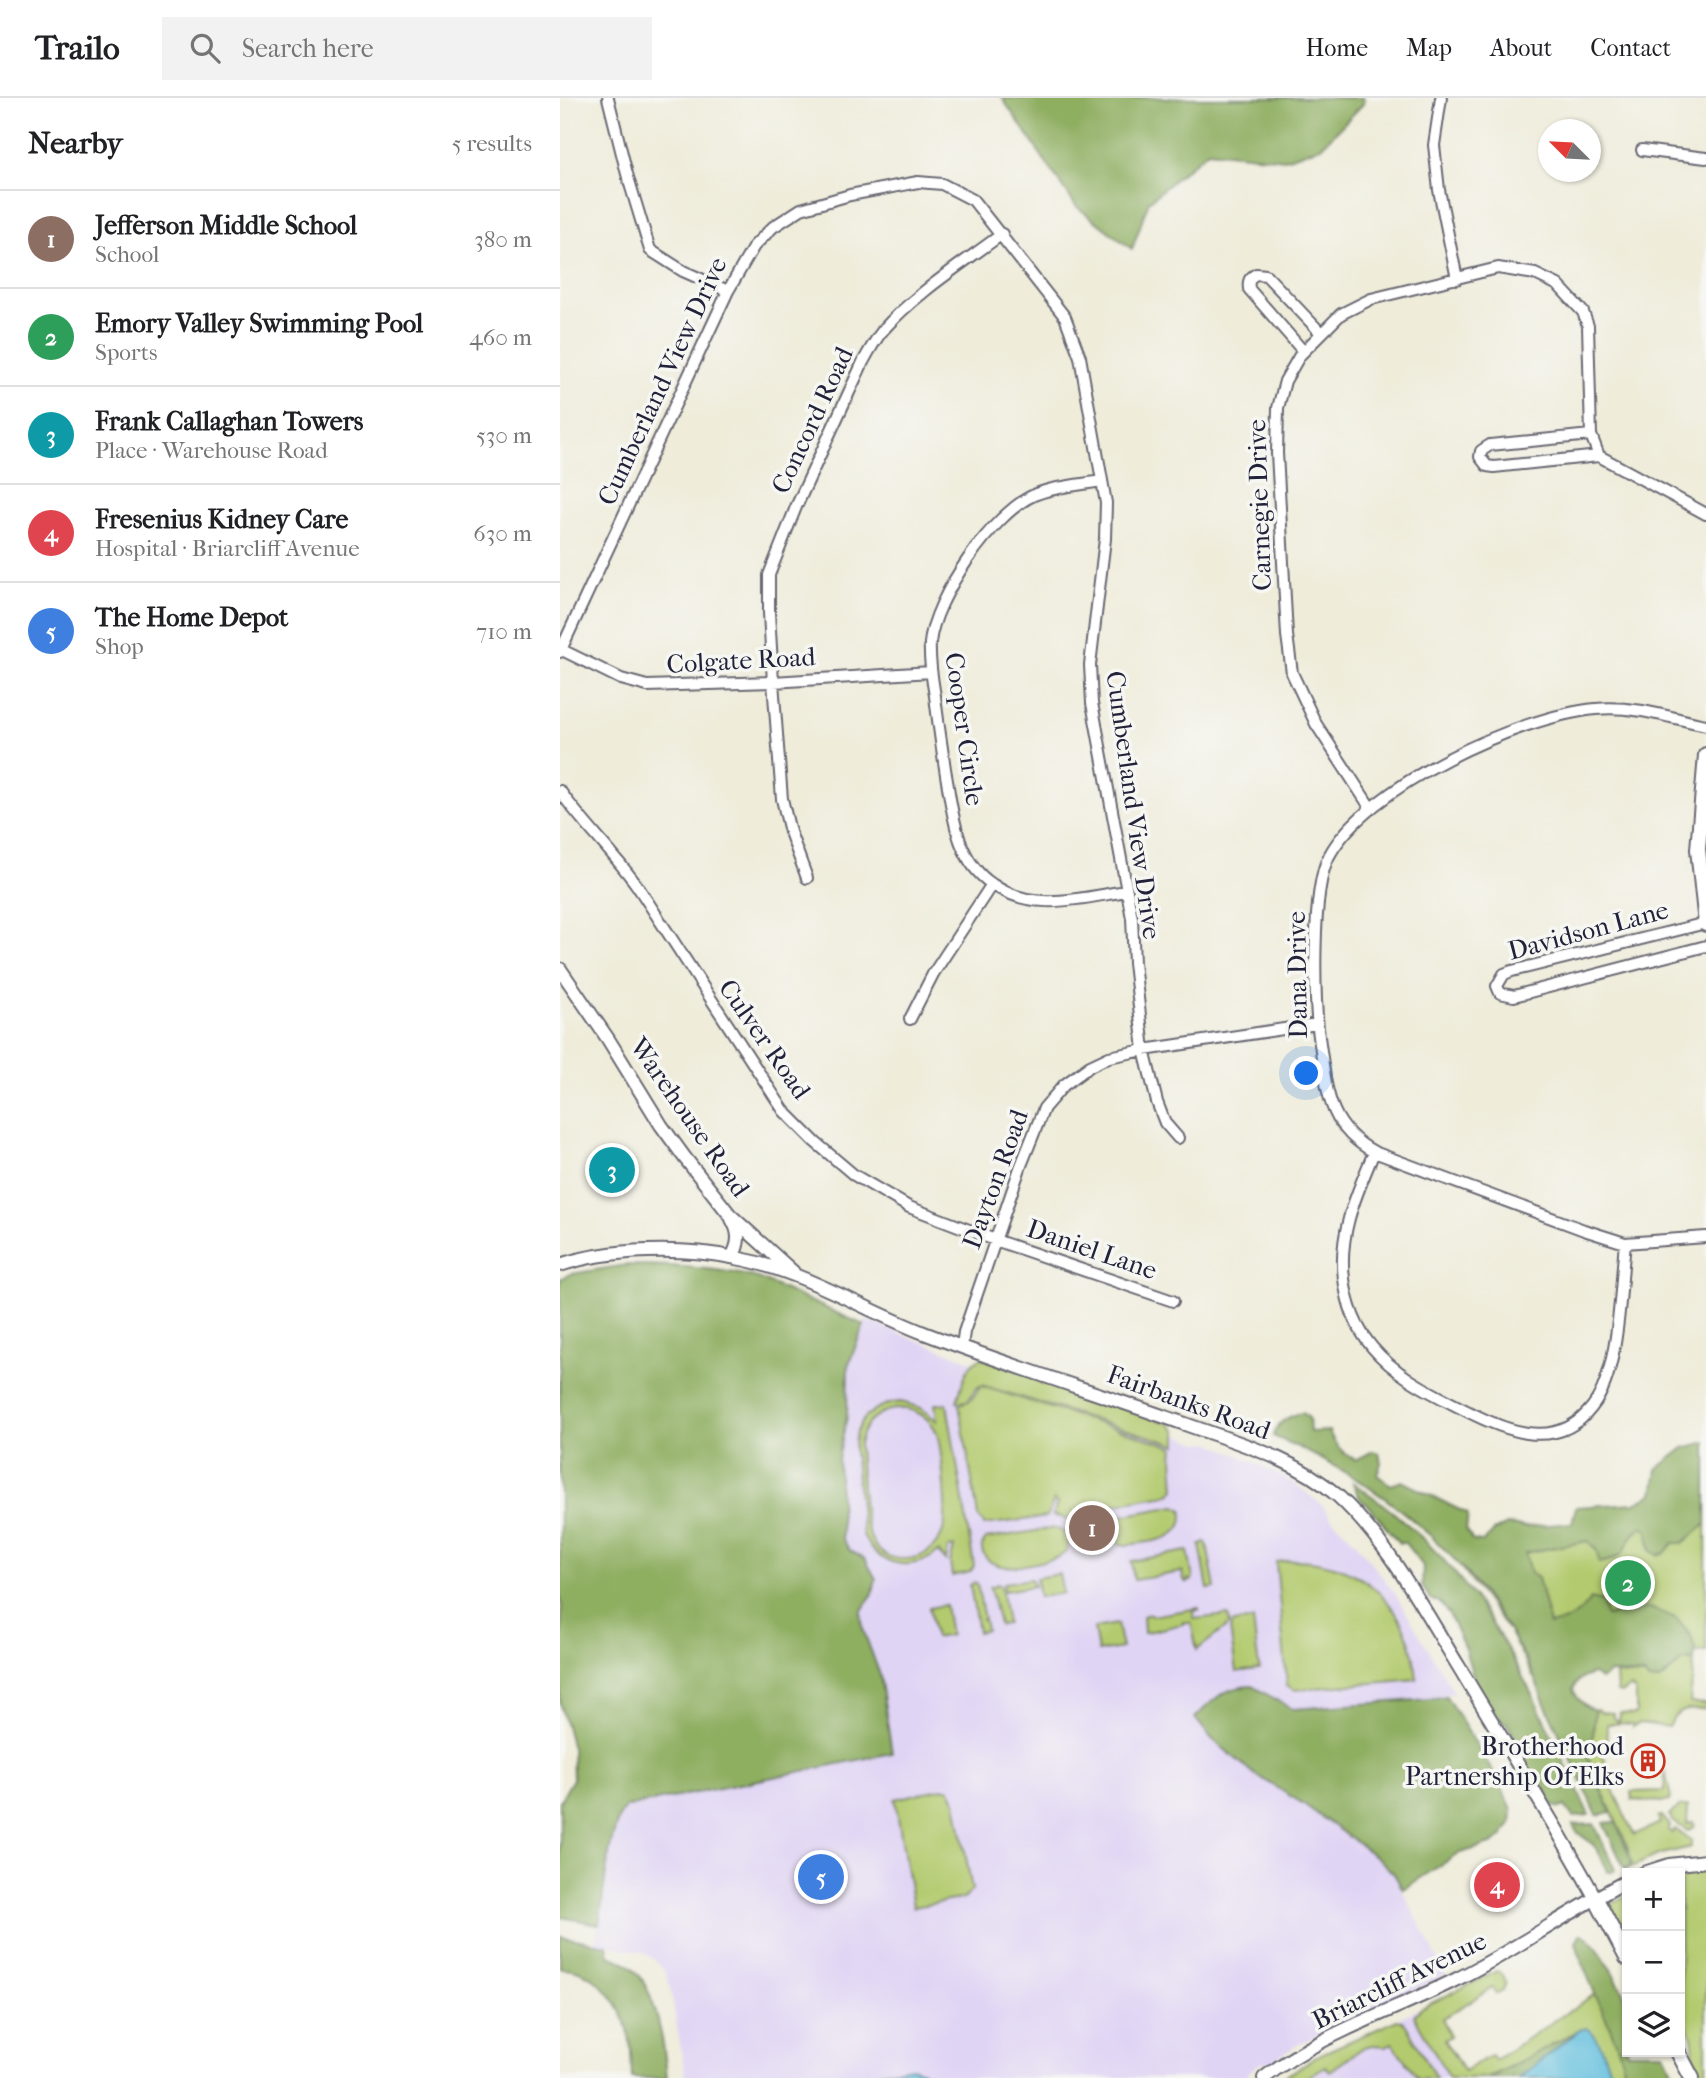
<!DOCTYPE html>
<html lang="en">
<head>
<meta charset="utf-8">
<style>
  body { margin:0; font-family:"IM FELL French Canon",serif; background:#f2f2f2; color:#202124 }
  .controls { position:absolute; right:21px; bottom:21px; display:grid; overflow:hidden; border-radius:0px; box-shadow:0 2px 5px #0004 }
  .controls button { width:63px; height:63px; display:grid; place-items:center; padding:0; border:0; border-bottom:2px solid #e0e0e0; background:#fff; color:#202124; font:35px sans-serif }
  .compass { position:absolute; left:978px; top:21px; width:63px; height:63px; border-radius:50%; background:#fff; box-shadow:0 2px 5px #0004; rotate:294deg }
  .you { position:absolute; left:747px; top:976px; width:24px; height:24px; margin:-18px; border:5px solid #fff; border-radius:50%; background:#1a73e8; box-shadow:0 0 0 10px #1a73e833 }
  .badge { display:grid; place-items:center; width:46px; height:46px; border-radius:50%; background:#c8321e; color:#fff; font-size:23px; font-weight:700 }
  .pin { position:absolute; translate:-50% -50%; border:4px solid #fff; box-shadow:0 2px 7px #0006 }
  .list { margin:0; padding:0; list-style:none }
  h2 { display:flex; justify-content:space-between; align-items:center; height:91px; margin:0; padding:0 28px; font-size:30px }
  h2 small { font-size:23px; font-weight:400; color:#757577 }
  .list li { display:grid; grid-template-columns:46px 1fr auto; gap:21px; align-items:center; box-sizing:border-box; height:98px; padding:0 28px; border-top:2px solid #e0e0e0 }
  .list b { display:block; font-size:26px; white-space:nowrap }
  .list p { margin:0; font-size:23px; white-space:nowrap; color:#757577 }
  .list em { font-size:23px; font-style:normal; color:#757577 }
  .icon { flex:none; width:38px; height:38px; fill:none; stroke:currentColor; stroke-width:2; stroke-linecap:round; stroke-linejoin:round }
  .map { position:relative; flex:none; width:1146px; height:1980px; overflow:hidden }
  header { display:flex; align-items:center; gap:42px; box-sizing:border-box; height:98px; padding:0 35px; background:#fff; border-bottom:2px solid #e0e0e0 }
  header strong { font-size:33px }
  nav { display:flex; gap:38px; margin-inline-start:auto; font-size:24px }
  .search { width:490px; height:63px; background:#f2f2f2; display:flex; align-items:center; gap:18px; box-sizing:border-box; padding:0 24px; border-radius:0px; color:#757577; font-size:26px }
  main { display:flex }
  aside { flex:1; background:#fff }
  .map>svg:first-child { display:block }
  .built { fill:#e0d4f4 }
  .green { fill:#b3ca6e; stroke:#6a7654; stroke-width:2; fill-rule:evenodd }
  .forest { fill:#8eae61; stroke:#58684e; stroke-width:2 }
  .water { fill:#5ebedd; stroke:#40708c; stroke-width:2 }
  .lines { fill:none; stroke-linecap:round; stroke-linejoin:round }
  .minor-casing { stroke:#6a6973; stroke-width:14 }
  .tertiary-casing { stroke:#6a6973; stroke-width:16 }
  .secondary-casing { stroke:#6a6973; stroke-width:18 }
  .minor { stroke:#fff; stroke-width:10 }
  .tertiary { stroke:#fff; stroke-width:12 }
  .secondary { stroke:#fff; stroke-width:14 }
  .labels { text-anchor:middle; stroke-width:7; stroke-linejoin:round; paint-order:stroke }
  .street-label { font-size:26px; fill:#22223b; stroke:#f6f6f2 }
  .poi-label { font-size:26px; fill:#22223b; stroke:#f6f6f2; text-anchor:end }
</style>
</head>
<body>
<header>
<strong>Trailo</strong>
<div class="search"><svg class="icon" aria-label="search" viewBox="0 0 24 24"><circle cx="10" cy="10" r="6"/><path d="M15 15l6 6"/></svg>Search here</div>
<nav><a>Home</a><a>Map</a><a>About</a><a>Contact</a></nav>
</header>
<main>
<aside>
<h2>Nearby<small>5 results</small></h2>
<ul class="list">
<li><span class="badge" style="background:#8d6e63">1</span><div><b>Jefferson Middle School</b><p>School</p></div><em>380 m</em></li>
<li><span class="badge" style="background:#2e9e5b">2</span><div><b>Emory Valley Swimming Pool</b><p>Sports</p></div><em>460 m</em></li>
<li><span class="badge" style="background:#0f9aa8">3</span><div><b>Frank Callaghan Towers</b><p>Place · Warehouse Road</p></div><em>530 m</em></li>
<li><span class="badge" style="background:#e0444e">4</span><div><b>Fresenius Kidney Care</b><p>Hospital · Briarcliff Avenue</p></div><em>630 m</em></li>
<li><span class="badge" style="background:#3f7fe0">5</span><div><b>The Home Depot</b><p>Shop</p></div><em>710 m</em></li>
</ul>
</aside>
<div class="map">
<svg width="1146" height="1980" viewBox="0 0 1146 1980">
  <rect width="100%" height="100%" fill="#f6f6f2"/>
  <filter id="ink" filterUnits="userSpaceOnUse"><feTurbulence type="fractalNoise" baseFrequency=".0143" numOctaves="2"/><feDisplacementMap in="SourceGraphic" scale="14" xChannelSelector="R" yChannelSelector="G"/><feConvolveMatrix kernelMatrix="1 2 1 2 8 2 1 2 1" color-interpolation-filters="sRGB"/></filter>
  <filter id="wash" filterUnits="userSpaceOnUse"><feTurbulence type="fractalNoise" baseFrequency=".00686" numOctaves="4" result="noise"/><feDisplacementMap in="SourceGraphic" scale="28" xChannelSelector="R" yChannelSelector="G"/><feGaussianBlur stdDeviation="1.57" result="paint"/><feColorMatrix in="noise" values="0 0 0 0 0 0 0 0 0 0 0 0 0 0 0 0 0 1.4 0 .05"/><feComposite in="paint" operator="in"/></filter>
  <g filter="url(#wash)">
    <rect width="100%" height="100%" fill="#efecda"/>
    <path class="built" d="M306,1222l115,45 194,68 23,10 11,-1 7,3 46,21 32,17 28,22 10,14 24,24 38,49 60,100 -24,7 -137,10 -8,-3 -21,-15 -28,-4 -14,6 -26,24 16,22 41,34 52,32 74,54 15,15 52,101 -147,69 -30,19 -8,-1 -14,11v5h-561l-15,-86 -7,-21 -10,-12 -12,-7 -47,-9 10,-48 3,-34 11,-47 7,-7 266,-54 -12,-78 -17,-46 -2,-17 12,-19v-21l-8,-13 -15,-8 -8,-14 -4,-78 5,-20 5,-73z
      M865,1908l41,72h-184l39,-24z"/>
    <path class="green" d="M422,1260l188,66 7,8v13l-195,-60 -6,3 -9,13h-10c6,-15 7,-38 25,-43z
      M421,1288l193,61 -1,11 2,31c-6,7 -12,7 -21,8 -37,7 -62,5 -53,52l-3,1 -6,-5 -2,-7 1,7 -4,7 -3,1c-4,-19 -8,-37 -31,-37l4,-13 -3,-3 -7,17 -63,8 -6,-9 -19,-112 11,-3z
      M341,1304l20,6 16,13 -2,-17h12l27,162 -4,6 -18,4 -2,-13 4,-16 -6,1 -2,13 -8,-9c-26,21 -61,14 -75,-17l-9,-85c-1,-28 19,-46 47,-48zM347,1311c12,3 23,10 29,22 6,14 10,74 9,90 -1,7 -3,15 -7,20 -7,11 -19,17 -32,18 -42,2 -41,-43 -44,-72 -1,-15 -3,-29 -3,-43 5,-25 24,-37 48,-35z
      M615,1408l7,3c8,32 -34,33 -56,36l-7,-1 -6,-6 -2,-13 3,-5 7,-4z
      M1146,1409v144l-172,27 -25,-47 -53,-70z
      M494,1430l10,4 5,10 -3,10 -7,5c-20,5 -62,20 -75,-2 -4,-7 -2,-11 2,-16z
      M645,1444l2,2 8,44 -7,1 -8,-44z
      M628,1453l5,27 -2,3 -3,-2v4l-4,-2 -2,-9 -48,8 -3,-19z
      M736,1462c71,2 115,50 121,119l-123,11 -7,-5 -11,-123z
      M499,1476l4,19 -24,4 -3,-19z
      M471,1481l3,7 -30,5v-8z
      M414,1485l3,1 7,35 -3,1h3l2,10 -8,2 -8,-47z
      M438,1486l3,2 6,38 -8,1 -9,-38z
      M385,1507l5,30 -15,3 -6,-30z
      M639,1510v2l-6,1 1,8 34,-4 2,9 -33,26 -6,-27 -8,-1v2l-39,9 -1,-17 7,-2 1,2z
      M693,1522l6,49 -23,3 -6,-44 4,-5z
      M557,1526l5,24 -24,4 -4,-24z
      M1123,1563h11l-4,42 16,1v5c-18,0 -30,0 -38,18l-29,-4 -7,4v-3l-13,-1 1,-10 13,2 3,-2v-21l-6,-5 -9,6 -4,-1 -1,-18 49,4 5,-7z
      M1037,1611l4,3 12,1v5l4,2v4h-10l-1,29 -3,1 -1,3 3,1 1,17 28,60 26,-12 -2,-6 4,-1 8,10 -2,4 4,3 3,-4 16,12v6l-33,8 -33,15v-1l5,-3 -2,-19 -36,-78 -5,-16 6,-17 2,-26z
      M1105,1673l6,26 -2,4 -6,1 -31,-2 -1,-8 33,-1z
      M383,1690l7,2 6,12 16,88 -7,8 -52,9 -18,-108z
      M1128,1708l-1,18 6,-2 2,4 -7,5 -15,-10 -4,-6 10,-8z
      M1146,1774v206h-4c-2,-5 -5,-11 -7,-17 -4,-14 2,-27 -12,-37l-3,3v-153z
      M1067,1797v54l-19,-42 3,-4z
      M937,1873l5,3 4,8 -3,8 -7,4 -4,-6 -50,31 8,17 -6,4 20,31 27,-16 4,5 100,-66 27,58 4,26h-14c-6,-17 -10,-39 -25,-50l-7,2 -92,48h-39l-35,-62 7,-8z
      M837,1922l5,1 4,4 30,53h-18l-26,-35 -6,3 -13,-1 -9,2 -34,24 -5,-5 -18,12h-25l39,-24z"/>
    <path class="forest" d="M442,0h362l-1,6 -42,43 -36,12 -77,-8 -59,50 -17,48 -56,-43z
      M66,1167c44,0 89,2 132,13l106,47 -16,41 -1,51 -9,42 4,79 8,13 15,8 11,20 -3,14 -12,19 2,17 17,46 12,78 -266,54c-18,18 -22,89 -27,117l-39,-7v-116l13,-22 -1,-31 -12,-44 2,-93 -2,-20v-312l11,-5z
      M743,1315l6,5 1,14 19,-1c6,15 13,22 27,29l17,-9 6,2 2,10 -4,12 14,10 11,-4 66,33 -2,16 7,11 10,1 12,-12 12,-5 18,2 47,-4 4,-16 59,-4 18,-9 4,-25 27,-21 22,-6v82l-23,19h-10l-8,10 -8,2 -6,-4 -3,-19 -4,-5c-24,11 -7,29 -45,36l-2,-12 -9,-10 -63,12 5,20 8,5 12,47c20,-5 29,-9 40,-26l13,3 3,14 44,-8 26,10 15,18 4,13 -1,12h-11l-24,20 -11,-1 -4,-5 -35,-2 -8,7 -7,-6c-10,2 -18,6 -21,16 5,10 11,17 22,20l-2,26 -6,17 5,16 19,43 -14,3c-17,-37 -34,-74 -52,-111 -6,-14 -11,-30 -19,-44 -56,-105 -144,-178 -253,-224 3,-13 16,-21 30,-23z
      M793,1385c131,85 172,197 236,332l-16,2 -8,-11 -5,2 -9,-3 -8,-22 -18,-17 -1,-14 -7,-11 -10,-17 -16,-13 -14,-22 -12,-40 -16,-35 -10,-12 -8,-2 -9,-14 1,-20 -18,-23h-6l-29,-36 -10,-8z
      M692,1588l41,23 137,-10 16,-3 51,82 15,32 -1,14 -9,13 -11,7 -31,9 -57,36 -9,-15 -15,-15 -74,-54 -52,-32 -41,-34 -17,-21c19,-19 29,-31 57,-32z
      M1056,1724l16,40 -2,4 -5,3 -22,-46z
      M1034,1726l21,46 -3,2h-5c-4,-11 -8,-23 -18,-31 -8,-6 -12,-7 -16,-16z
      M1021,1836c15,4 44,57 46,73 3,14 0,31 0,45h37l11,26h-49c-9,-49 -38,-88 -50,-136z
      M0,1838l47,9 2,10c9,3 17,7 24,13 23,22 32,80 34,110h-35c-1,-18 0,-37 -6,-54 -11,-28 -34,-57 -66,-56z
      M1020,1932l-61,48h-31z"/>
    <path class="water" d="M1074,1474l2,28 -9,2 -10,-27z
      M1027,1930c15,11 19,33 25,50h-93l61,-48z
      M351,1969l12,4 3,7h-78z"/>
  </g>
  <g filter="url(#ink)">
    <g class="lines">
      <defs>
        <path id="minor" d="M48,0l19,76 23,76 33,21 45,20
          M881,0l-7,47 5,45 18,89
          M1082,52l64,8
          M743,253l-54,-62c-1,-8 0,-11 7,-15l10,1 55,58
          M1031,337l-101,10 -9,6 -1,6 7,9 7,1 105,-11
          M542,383c-22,4 -47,5 -68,14 -41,18 -100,103 -104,148 -1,17 2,36 5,53 3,26 7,53 11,79 7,39 10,85 46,109 41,29 89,14 134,7
          M0,551l61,30 26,7 126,-4 158,-10
          M0,554l168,-361 26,-45 19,-19 28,-18 49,-14 68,-13 24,2 31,16 92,117 15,40 26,146 -1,36 -15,126 2,38 40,215 2,45 10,87 13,52 8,21 13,15
          M1146,627c-35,-7 -73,-20 -110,-16 -76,7 -230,77 -267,147 -18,34 -15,148 -9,188 7,47 8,83 54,108l210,78 41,13 81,-6
          M0,693c24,34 54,62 78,96l146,224 31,31 39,33 55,32 86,33 178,61
          M810,709l-54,-83 -24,-51 -5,-38 -10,-182 1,-45 7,-27 15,-26 41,-41 30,-15 127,-31 37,6 23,11 25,27 5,14 3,109 8,21 107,58
          M247,780l-17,-46 -8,-33 -9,-117 -4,-69v-38l27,-68 67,-145c6,-11 12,-22 20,-32 33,-37 79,-66 119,-96
          M1146,825l-194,48 -8,3 -7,12 3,7 14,3 192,-50
          M350,921l23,-45 59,-90
          M814,1054c-17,41 -36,81 -30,127 3,24 12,49 28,68 22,26 50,41 81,57 43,22 101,53 139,3 28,-35 28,-119 33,-164
          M402,1248l2,-14 56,-164 24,-60 20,-23 26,-19 19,-9 35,-7 173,-26"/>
        <path id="tertiary" d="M0,871l48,70 53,86 24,33 45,57 63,57
          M172,1159c8,-14 8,-25 0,-38
          M0,1167c51,-17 123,-18 176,-7 66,12 126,51 188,75 86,33 174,60 261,91 53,19 110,34 153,72 51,47 85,113 121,171 46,77 94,153 137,232
          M1084,1775l25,-8 37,-4
          M704,1980c54,-43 129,-67 191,-98 60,-29 113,-69 172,-99"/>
        <path id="secondary" d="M1146,657l-8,94 8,75
          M1036,1801l31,59
          M1118,1954l14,26"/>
      </defs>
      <use href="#minor" class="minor-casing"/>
      <use href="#tertiary" class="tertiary-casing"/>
      <use href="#secondary" class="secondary-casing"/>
      <use href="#minor" class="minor"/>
      <use href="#tertiary" class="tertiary"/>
      <use href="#secondary" class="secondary"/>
    </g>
  </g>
  <defs>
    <symbol id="building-ring" viewBox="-11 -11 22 22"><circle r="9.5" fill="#f6f6f2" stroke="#c8321e" stroke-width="1.5"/><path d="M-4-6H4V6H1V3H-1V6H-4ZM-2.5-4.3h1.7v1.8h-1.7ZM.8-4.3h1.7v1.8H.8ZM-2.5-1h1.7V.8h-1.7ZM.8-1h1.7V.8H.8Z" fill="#c8321e"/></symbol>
  </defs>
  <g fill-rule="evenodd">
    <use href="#building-ring" x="1069" y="1644" width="38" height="38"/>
  </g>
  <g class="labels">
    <g class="street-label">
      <text transform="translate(102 283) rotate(-65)" y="9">Cumberland View Drive</text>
      <text transform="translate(252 322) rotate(-65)" y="9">Concord Road</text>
      <text transform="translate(699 407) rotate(-92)" y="9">Carnegie Drive</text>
      <text transform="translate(181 562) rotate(-3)" y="9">Colgate Road</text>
      <text transform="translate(405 631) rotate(82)" y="9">Cooper Circle</text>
      <text transform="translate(574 707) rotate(82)" y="9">Cumberland View Drive</text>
      <text transform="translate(1028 832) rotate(-15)" y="9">Davidson Lane</text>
      <text transform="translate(737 877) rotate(-91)" y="9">Dana Drive</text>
      <text transform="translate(205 941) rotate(55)" y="9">Culver Road</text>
      <text transform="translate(130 1019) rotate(55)" y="9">Warehouse Road</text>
      <text transform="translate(435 1081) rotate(-70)" y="9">Dayton Road</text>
      <text transform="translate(532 1151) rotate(19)" y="9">Daniel Lane</text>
      <text transform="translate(629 1304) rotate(20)" y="9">Fairbanks Road</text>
      <text transform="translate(839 1882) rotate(-26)" y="9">Briarcliff Avenue</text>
    </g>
    <g class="poi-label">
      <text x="1064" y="1657">Brotherhood<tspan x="1064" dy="30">Partnership Of Elks</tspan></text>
    </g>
  </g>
</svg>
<div class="controls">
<button>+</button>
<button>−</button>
<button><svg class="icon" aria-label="layers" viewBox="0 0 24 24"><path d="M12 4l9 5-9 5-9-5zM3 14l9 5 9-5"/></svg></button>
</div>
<svg class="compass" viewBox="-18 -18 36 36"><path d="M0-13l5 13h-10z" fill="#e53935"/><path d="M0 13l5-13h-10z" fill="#757577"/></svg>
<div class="you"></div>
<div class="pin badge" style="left:532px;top:1430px;background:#8d6e63">1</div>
<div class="pin badge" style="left:1068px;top:1485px;background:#2e9e5b">2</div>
<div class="pin badge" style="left:52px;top:1072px;background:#0f9aa8">3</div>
<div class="pin badge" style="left:937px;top:1787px;background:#e0444e">4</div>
<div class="pin badge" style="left:261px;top:1779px;background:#3f7fe0">5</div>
</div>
</main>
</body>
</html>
